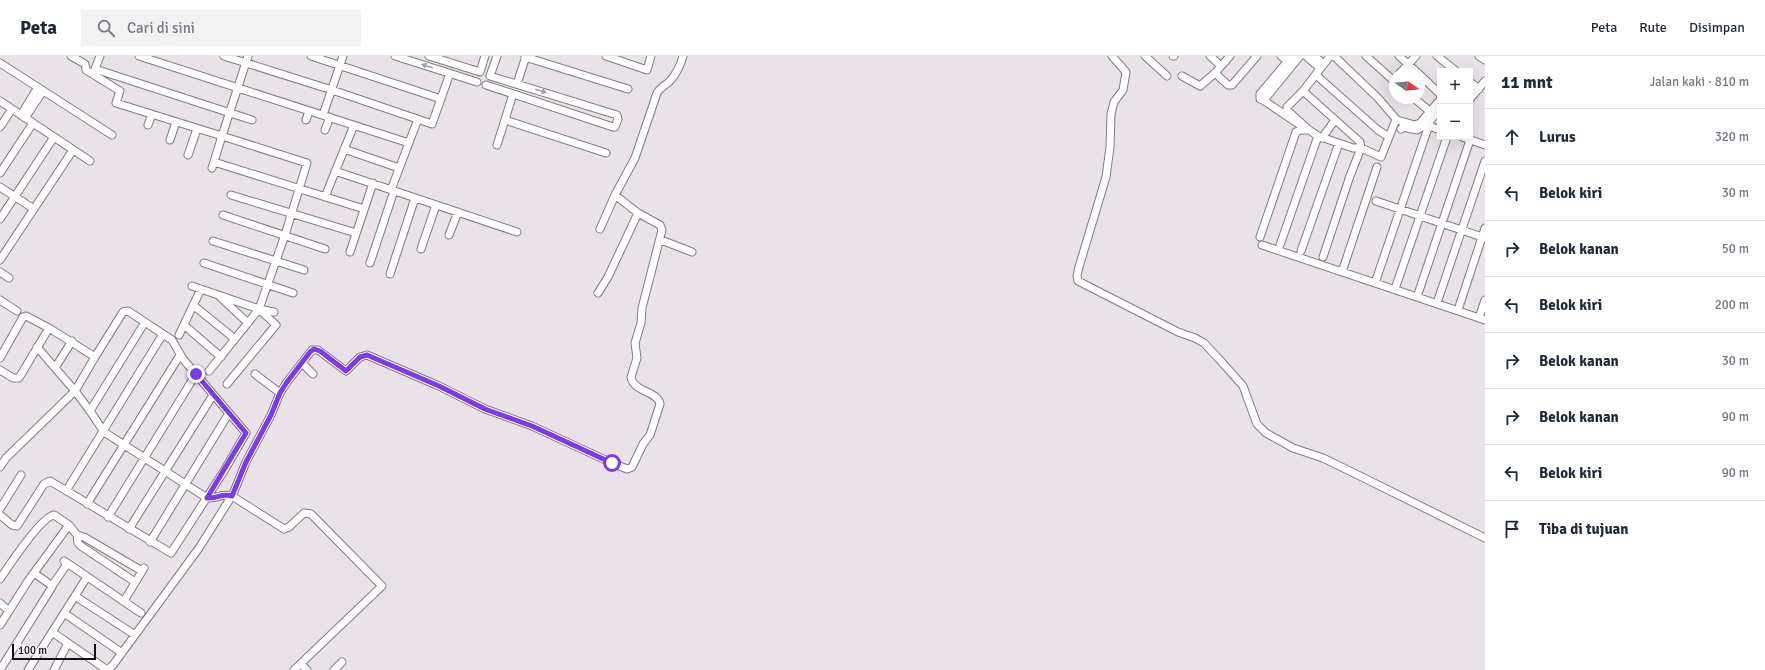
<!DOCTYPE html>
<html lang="id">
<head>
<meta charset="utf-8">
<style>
  body { margin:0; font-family:Signika,sans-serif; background:#f2f2f3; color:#1f2937 }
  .controls { position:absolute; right:12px; top:12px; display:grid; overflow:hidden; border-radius:0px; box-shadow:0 4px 16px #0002 }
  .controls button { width:36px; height:36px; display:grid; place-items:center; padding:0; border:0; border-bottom:1px solid #e0e1e3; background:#fff; color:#1f2937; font:20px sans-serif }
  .compass { position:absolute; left:1389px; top:12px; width:36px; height:36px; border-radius:50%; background:#fff; box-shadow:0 4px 16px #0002; rotate:104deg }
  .scale { position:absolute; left:12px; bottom:10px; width:84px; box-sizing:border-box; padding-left:4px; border:2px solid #121012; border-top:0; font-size:11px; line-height:14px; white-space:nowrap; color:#121012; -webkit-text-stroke:3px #f7eff6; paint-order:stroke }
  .stop { position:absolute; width:12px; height:12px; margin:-9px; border:3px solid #7c3aed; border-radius:50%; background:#fff }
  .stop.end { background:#7c3aed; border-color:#fff; box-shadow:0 1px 4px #0008 }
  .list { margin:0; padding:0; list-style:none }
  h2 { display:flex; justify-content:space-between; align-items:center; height:52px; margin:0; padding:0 16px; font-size:17px }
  h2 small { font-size:13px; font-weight:400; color:#747a83 }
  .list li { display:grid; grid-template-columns:26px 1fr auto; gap:12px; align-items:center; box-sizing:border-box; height:56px; padding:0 16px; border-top:1px solid #e0e1e3 }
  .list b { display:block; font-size:15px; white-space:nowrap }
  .list em { font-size:13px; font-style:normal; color:#747a83 }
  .icon { flex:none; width:22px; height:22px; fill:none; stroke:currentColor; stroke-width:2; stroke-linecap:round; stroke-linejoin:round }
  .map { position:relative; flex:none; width:1485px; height:614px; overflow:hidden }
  header { display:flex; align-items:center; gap:24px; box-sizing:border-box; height:56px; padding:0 20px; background:#fff; border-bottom:1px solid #e0e1e3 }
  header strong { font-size:19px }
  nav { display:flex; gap:22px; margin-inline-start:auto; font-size:14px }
  .search { width:280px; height:36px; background:#f2f2f3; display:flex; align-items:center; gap:10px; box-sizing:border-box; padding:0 14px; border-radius:0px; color:#747a83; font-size:15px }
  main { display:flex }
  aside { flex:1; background:#fff }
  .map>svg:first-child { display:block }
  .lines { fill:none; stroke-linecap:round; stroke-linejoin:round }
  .minor-casing { stroke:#817a80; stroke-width:9 }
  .minor { stroke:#fff; stroke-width:7 }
  .oneway { fill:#a09fa0 }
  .route { stroke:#7c3aed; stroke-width:5 }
</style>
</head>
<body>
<header>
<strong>Peta</strong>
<div class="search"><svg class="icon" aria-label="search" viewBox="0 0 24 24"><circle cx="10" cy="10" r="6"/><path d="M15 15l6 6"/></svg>Cari di sini</div>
<nav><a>Peta</a><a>Rute</a><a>Disimpan</a></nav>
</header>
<main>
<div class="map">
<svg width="1485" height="614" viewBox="0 0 1485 614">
  <rect width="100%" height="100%" fill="#eae2e9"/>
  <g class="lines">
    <defs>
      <path id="minor" d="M71,0l14,8 1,6 34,21 -4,12 106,33 -10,32
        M100,0l-5,13 157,51
        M139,0l270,87
        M224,0l108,34 100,34 18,-51
        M311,0l130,43
        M395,0l82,26
        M429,0l51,16 5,-16
        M606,0l41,14 4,-14
        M1112,0l14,16 -3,18 -9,12 -3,12 -1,33 -4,30 -27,90 -2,9 1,5 100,51 17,6 9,5 15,16 24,27 14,38 9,9 27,15 30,10 41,20 121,60
        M1145,0l22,20
        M1173,0h1
        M1210,0l11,10
        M1281,0l10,8
        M1292,0l-32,38v5l4,1 36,-44
        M1306,0l14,12
        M1315,0l8,8
        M1330,0l-27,35 -16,16v3l22,20 9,6 35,12h8l20,9 14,-35 2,-2 18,5 5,-2 20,-23
        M1334,0l43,41 20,23
        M1366,0l29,26
        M1399,0l20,18
        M1437,0l19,15
        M1479,0l6,4
        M525,1l103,32
        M0,7l112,72
        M1215,17l13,12h4l25,-29
        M1399,18l17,-18
        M1419,18l21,20
        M1316,19l62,55 11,7
        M1182,20l18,10 15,-13 15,-17
        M1470,26l9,7
        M517,28l9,-28
        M486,29l127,42h2l3,-8 -1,-4 -127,-39 7,-20
        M1303,35l57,51 1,6 -11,28 -27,81
        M1414,42l13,11
        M1470,43l15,-18
        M1263,44l37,25
        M0,45l90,60
        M21,59l17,-28
        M323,59l20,-59
        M25,62l18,-27
        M306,64l3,-9
        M505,64l101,33
        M1428,67l4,4 8,3
        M148,69l4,-11
        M0,71l12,-18
        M1401,73l2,-2 14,3 9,-5 14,-15
        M325,74l5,-13
        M1462,81l23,8
        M1322,82l13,-18
        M170,84l6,-18
        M497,89l16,-51
        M344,93l55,19
        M188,99l9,-26
        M214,106l150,47
        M335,115l182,61
        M0,117l33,-50
        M0,131l34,22
        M391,134l27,-71
        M231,139l125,38
        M325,141l29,-72
        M1376,145l109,37
        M223,159l102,34
        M0,163l54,-82
        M600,173l15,-34 20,-37 22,-65c3,-5 7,-7 12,-11 6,-6 12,-17 14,-26
        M449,179l9,-23
        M1260,181l36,-105 5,-2h8
        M661,184l31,12
        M213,185l91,29
        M1262,189l223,75
        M1280,189l38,-109
        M421,193l15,-44
        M1301,195l38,-108
        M350,196l23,-69
        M0,204l73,-110
        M204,207l89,30
        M370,207l24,-72
        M0,216l9,6
        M1342,216l35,-105
        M390,218l25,-76
        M1375,227l54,-158
        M192,230l67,23 15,3
        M1395,233l52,-152
        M598,237l10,-16 30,-64
        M219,240l29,27
        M1417,241l53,-157
        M0,244l17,11
        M1437,247l48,-142
        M193,249l42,34
        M1458,254l27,-82
        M1479,262l6,-18
        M184,269l37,32
        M179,279l22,-46
        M37,291l38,44 15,20 14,21 103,66c10,1 14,-5 25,-2l52,33 5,-2 15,-14 7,1 71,72 -88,84
        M0,302l23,-41 3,-1 23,12 46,29 28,-45 5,-1 44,29 11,19 63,74 -22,38 -53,82 -121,-72 -6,3 -27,42 -5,-1 -12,-10
        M302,307l11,11
        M55,312l17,-27
        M0,314l13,8h6l30,-50
        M209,315l50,-62 26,-74 22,-72 -85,-27 26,-80
        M255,318l25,19
        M227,328l49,-59 -17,-16
        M90,355l55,-89
        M0,411l6,-9 69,-67 20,-34
        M66,435l97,-157
        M87,448l93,-149
        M0,453l21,-34
        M108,461l88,-143
        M129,473l84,-134
        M77,479l1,8 3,3 54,36
        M150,486l79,-129
        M64,505l77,52
        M0,523c8,-12 41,-62 54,-64l15,10
        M52,530l15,-22
        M75,540l60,39
        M124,545l20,-33
        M0,547l9,8
        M64,557l58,40
        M0,569l28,-44 41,-56 8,10 7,2 58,34
        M52,576l55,38
        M301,608l6,6
        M0,614l52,-83 -1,-2 -17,-12
        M28,614l59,-93
        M54,614l14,-27
        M107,614l6,-5 86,-117 34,-54 13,-32 25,-47 9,-22 7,-11 25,-32h6l28,21 14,-14 7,-2 72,31 46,23 47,17 80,37 15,6 5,-2 11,-23 7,-9 10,-31c-2,-13 -27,-12 -29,-27l6,-19 -2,-15 6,-20 1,-15 20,-78 -2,-5 -22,-12 -23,-18
        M334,614l8,-8"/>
    </defs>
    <use href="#minor" class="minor-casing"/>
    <use href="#minor" class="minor"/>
  </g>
  <defs><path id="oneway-solid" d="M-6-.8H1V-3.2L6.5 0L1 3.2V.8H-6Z"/></defs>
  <g class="oneway">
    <use href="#oneway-solid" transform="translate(427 10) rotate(-163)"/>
    <use href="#oneway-solid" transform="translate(541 35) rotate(17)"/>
  </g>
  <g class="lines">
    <path class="route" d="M196,318l50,59 -39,65c10,1 14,-5 25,-2l14,-34 25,-47 9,-22 7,-11 23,-30 4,-3 6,2 26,20 14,-14 7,-2 72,31 46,23 47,17 80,37"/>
  </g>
</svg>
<div class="controls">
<button>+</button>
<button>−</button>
</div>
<svg class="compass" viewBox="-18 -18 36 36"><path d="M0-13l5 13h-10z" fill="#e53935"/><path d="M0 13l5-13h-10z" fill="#747a83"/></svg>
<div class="scale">100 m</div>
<div class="stop" style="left:612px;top:407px"></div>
<div class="stop end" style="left:196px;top:318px"></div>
</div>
<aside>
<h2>11 mnt<small>Jalan kaki · 810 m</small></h2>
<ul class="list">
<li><svg class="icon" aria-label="ahead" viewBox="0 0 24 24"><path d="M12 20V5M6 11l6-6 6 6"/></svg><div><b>Lurus</b></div><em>320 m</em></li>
<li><svg class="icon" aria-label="left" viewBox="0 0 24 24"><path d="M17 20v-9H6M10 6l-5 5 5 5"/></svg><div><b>Belok kiri</b></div><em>30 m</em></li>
<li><svg class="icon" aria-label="right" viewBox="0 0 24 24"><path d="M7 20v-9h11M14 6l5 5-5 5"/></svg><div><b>Belok kanan</b></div><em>50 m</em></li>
<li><svg class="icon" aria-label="left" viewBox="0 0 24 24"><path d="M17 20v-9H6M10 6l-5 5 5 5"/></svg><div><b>Belok kiri</b></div><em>200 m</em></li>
<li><svg class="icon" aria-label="right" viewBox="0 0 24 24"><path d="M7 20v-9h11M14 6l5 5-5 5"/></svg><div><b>Belok kanan</b></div><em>30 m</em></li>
<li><svg class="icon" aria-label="right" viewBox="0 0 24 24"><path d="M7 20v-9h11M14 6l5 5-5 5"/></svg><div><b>Belok kanan</b></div><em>90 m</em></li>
<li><svg class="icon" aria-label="left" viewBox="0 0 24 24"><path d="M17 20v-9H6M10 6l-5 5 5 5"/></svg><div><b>Belok kiri</b></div><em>90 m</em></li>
<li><svg class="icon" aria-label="arrive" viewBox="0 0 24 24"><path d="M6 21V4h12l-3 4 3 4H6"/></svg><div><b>Tiba di tujuan</b></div></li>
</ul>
</aside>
</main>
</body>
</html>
